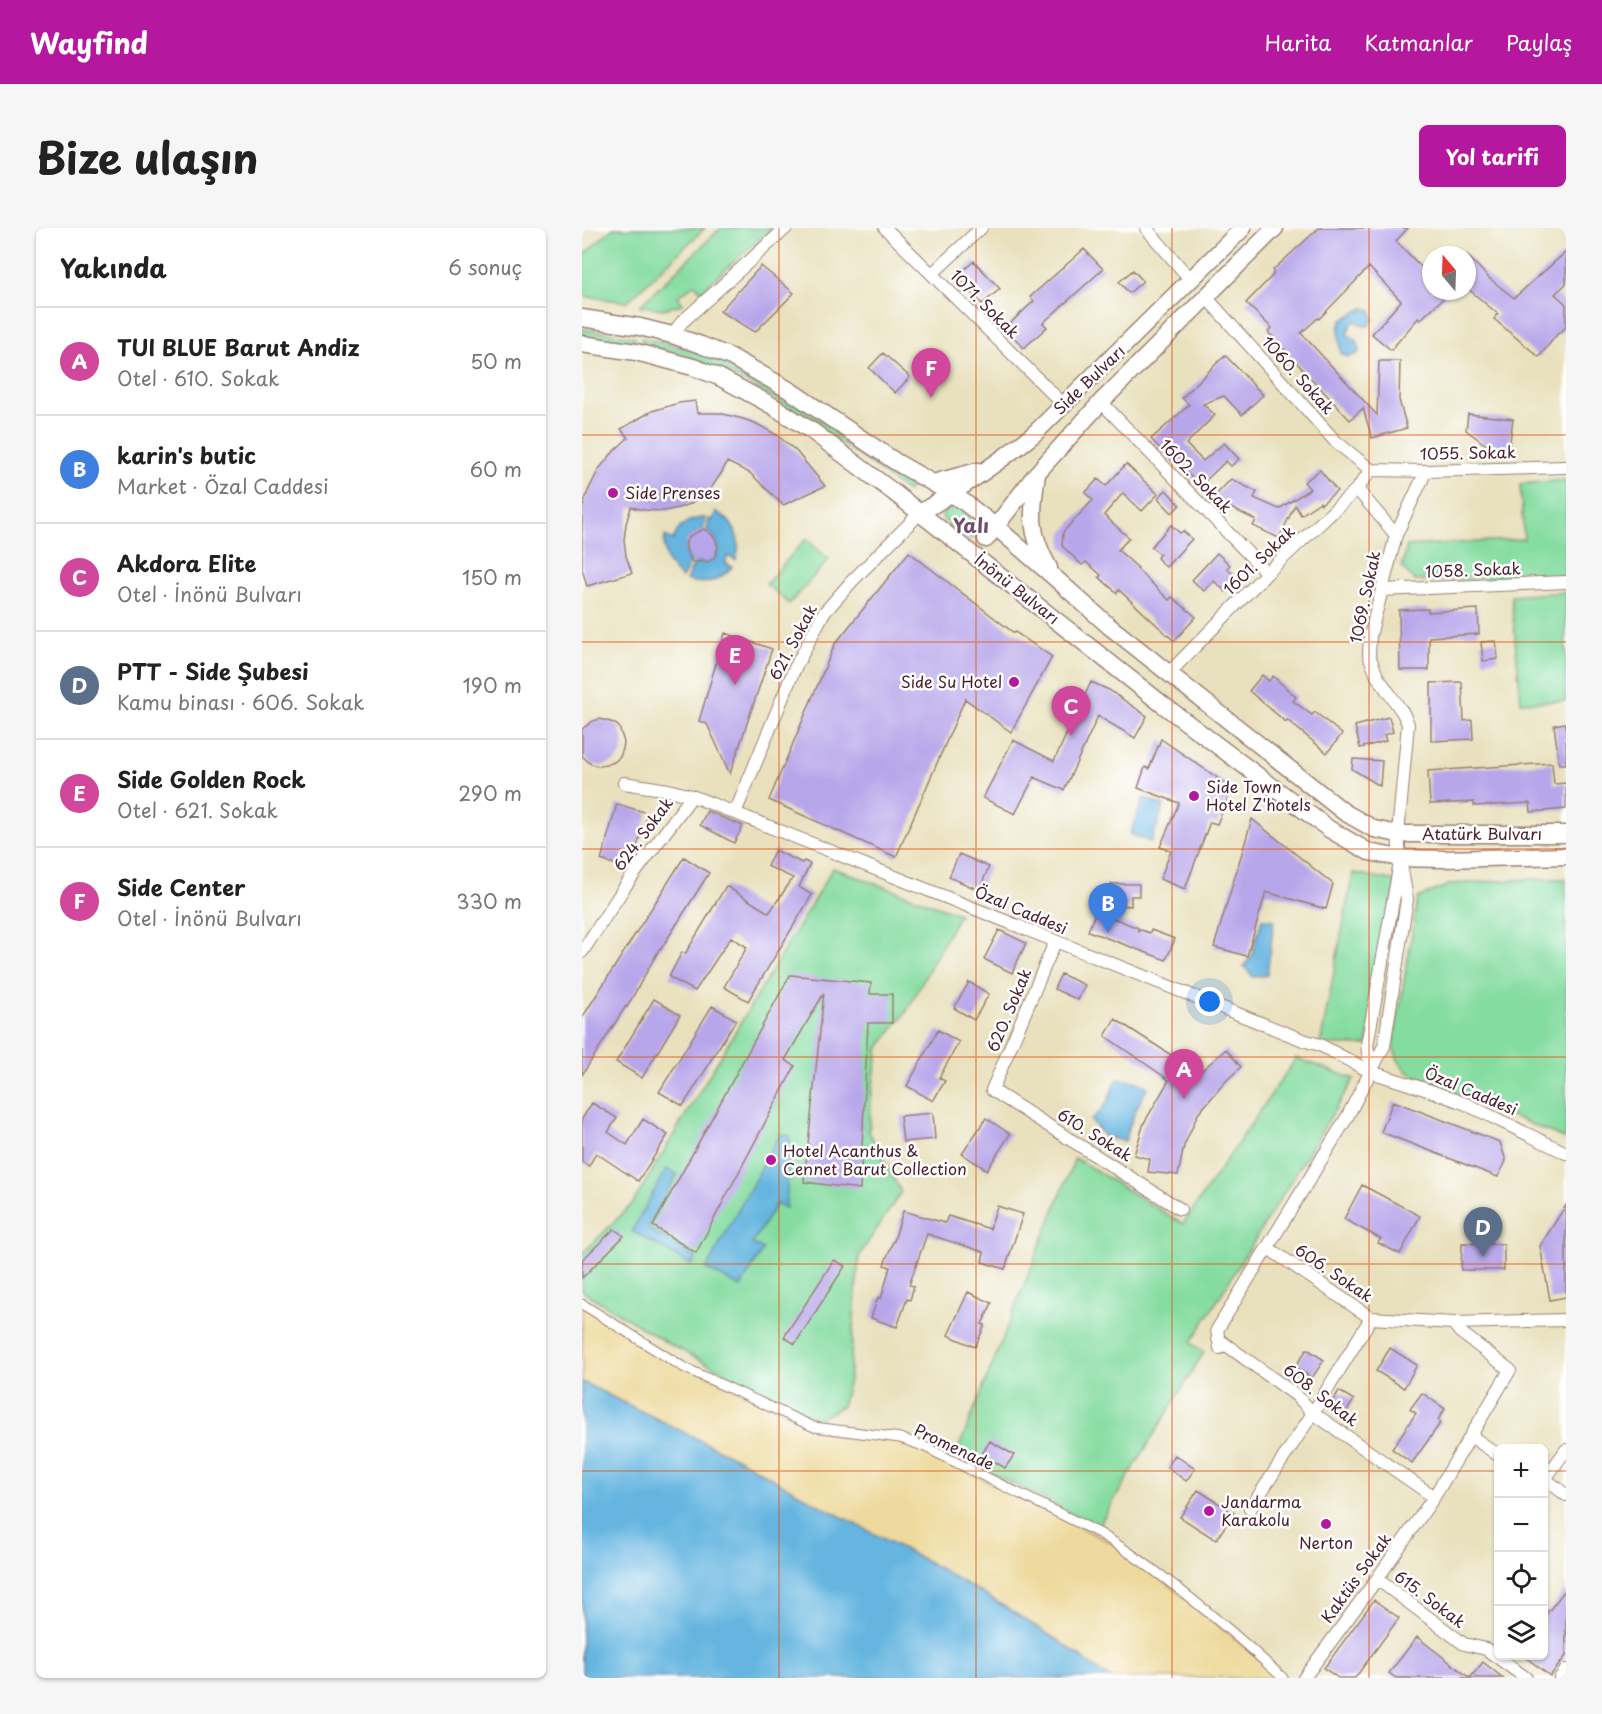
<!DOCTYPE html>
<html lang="tr">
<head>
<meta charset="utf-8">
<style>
  body { margin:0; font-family:"Playpen Sans",sans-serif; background:#f6f6f6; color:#222 }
  .controls { position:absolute; right:18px; bottom:18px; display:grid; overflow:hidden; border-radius:9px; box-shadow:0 2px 4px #0004 }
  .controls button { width:54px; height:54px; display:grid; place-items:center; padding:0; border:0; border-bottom:2px solid #e0e0e0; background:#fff; color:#222; font:30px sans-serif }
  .compass { position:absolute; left:840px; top:18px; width:54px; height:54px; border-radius:50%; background:#fff; box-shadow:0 2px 4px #0004; rotate:341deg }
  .you { position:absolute; left:628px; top:774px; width:21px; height:21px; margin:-15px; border:4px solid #fff; border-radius:50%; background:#1a73e8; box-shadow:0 0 0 9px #1a73e833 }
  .badge { display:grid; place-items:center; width:39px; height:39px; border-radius:50%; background:#b5179e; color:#fff; font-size:20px; font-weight:700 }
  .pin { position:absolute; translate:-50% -50px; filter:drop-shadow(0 2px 3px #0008) }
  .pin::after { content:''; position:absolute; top:32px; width:21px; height:18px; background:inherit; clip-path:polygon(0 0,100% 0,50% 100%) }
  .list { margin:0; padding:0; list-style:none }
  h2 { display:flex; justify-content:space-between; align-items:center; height:78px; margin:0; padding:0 24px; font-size:26px }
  h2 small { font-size:20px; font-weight:400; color:#767676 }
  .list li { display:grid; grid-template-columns:39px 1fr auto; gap:18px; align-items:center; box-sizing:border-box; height:108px; padding:0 24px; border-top:2px solid #e0e0e0 }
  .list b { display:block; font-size:22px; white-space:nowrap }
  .list p { margin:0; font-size:20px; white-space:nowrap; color:#767676 }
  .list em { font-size:20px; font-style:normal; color:#767676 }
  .icon { flex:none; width:33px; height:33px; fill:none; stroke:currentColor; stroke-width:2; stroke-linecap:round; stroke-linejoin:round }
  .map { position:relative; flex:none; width:984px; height:1450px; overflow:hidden; border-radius:9px }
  header { display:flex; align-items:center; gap:36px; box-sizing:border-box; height:84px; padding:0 30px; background:#b5179e; color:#fff }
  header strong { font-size:28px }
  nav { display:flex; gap:33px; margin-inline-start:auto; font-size:21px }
  .intro { display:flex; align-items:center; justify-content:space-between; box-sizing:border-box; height:144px; padding:0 36px }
  h1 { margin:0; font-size:42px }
  .button { padding:15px 27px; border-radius:9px; background:#b5179e; color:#fff; font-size:21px; font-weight:700 }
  main { display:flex; gap:36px; padding:0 36px }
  aside { flex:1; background:#fff; border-radius:9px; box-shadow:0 2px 4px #0004 }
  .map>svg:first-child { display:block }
  .green { fill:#85dca0; stroke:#687e66; stroke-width:1.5 }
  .sand { fill:#eeda9e; stroke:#9c7c64; stroke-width:1.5 }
  .water { fill:#65b5e0; stroke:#586a86; stroke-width:1.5 }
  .building { fill:#b7a6ea }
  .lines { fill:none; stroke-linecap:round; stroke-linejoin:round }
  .pedestrian-casing { stroke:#9a8074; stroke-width:11 }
  .minor-casing { stroke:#9a8074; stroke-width:14 }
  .secondary-casing { stroke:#9a8074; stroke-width:19 }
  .pedestrian { stroke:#fff; stroke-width:9 }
  .minor { stroke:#fff; stroke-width:12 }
  .secondary { stroke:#fff; stroke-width:16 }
  .grid { fill:none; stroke:#d8530f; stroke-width:1.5; stroke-opacity:0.55 }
  .poi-dot { fill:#b5179e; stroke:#fff; stroke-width:2 }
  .labels { text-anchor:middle; stroke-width:5; stroke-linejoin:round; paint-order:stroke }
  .street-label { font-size:16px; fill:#4a1f2b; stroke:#fff }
  .poi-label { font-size:16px; fill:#4a1f2b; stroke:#fff; text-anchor:start }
  .quarter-label { font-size:20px; font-weight:bold; fill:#704e6e; stroke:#fff }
</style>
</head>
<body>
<header>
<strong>Wayfind</strong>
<nav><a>Harita</a><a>Katmanlar</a><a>Paylaş</a></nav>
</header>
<div class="intro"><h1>Bize ulaşın</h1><a class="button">Yol tarifi</a></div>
<main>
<aside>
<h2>Yakında<small>6 sonuç</small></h2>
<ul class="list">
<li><span class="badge" style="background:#d1479c">A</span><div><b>TUI BLUE Barut Andiz</b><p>Otel · 610. Sokak</p></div><em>50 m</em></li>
<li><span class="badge" style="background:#3f7fe0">B</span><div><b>karin's butic</b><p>Market · Özal Caddesi</p></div><em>60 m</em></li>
<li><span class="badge" style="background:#d1479c">C</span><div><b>Akdora Elite</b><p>Otel · İnönü Bulvarı</p></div><em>150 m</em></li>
<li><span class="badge" style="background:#5c6f8a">D</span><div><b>PTT - Side Şubesi</b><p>Kamu binası · 606. Sokak</p></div><em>190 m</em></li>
<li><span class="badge" style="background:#d1479c">E</span><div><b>Side Golden Rock</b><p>Otel · 621. Sokak</p></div><em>290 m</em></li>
<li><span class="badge" style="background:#d1479c">F</span><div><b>Side Center</b><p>Otel · İnönü Bulvarı</p></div><em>330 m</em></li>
</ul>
</aside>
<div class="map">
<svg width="984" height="1450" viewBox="0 0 984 1450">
  <rect width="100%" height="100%" fill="#fff"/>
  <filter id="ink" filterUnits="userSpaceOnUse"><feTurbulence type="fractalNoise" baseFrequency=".0167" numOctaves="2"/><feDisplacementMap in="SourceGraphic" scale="12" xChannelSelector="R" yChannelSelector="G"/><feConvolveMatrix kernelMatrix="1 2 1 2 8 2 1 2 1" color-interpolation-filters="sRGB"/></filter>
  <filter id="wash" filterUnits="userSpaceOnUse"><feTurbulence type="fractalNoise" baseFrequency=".008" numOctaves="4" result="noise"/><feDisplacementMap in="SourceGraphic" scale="24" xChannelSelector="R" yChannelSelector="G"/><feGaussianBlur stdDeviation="1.35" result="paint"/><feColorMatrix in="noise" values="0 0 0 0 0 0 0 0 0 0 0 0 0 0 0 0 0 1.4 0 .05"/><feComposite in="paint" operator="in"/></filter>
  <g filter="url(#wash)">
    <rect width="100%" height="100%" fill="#e9e1be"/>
    <path class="green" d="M31,0h92l-78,74 -45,-6v-40z
      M139,0h51l-71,63 -6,-7 -17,12 5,8 -20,5 -23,-3z
      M0,101l53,8 -2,7 -51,-8z
      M60,110l28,6 29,8 61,29 155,100 -8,11c-24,-19 -48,-37 -74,-55 -42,-29 -86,-58 -135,-77 -18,-8 -39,-11 -58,-15z
      M984,252v96l-151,5 -13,-14 5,-21 117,-7 -4,-55z
      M368,278l8,1 21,15c2,8 -1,18 -11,16 -4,-1 -9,-5 -12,-8 -10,-7 -22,-14 -6,-24z
      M224,311l23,20 -40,45 -23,-20z
      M984,364v109l-45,1 -10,-106z
      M251,640l126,46 -53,98 -27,35 -7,44 -3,41 32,60 -42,64 -10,124 -7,26 -24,14 -151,-77 -85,-52v-37l51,-51z
      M771,645l43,8 -29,164h-47z
      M946,651h38v260l-159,-67 -9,-12 -5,-13 25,-149 33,-14z
      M714,830l58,21 -163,264 13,9 -106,175 -142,-72 119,-297 108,66z"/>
    <path class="sand" d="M0,1076l63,40 169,83 86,11 226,112 157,128h-174l-50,-37 -62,-39 -69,-40 -106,-55 -82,-47 -158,-78z"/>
    <path class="water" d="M781,80l8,2 3,9 -6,7h-4l-8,-5 -4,2 -5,11 10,7 3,9 -3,4 -9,3 -6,-3 -2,-4 -1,-23 3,-7z
      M134,284c19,9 26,28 20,48l-8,-4 -3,7 7,4c-13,15 -28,19 -46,13l9,-18c22,5 32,-20 12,-31l2,-12 4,1z
      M119,290h4l-2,13c-16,2 -23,17 -11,29l-10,18c-14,-11 -20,-24 -17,-42l8,4c5,-14 14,-20 28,-22z
      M562,570l20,8 -13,36 -21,-8z
      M680,691l12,1 -7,55 -14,2 -9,-11 7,-9z
      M536,851l17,2 13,6c-11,18 -18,34 -23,54l-20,-4 -14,-17c7,-6 12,-11 17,-19 4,-8 3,-16 10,-22z
      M198,906l10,2 -4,72 -10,-4 -24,40 11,5 -22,38 -35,-18z
      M84,941l11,5 -29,54 48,30 -5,7 -59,-34z
      M0,1154l158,78 83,47 105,55 69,40 62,39 50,37h-527z"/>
    <g id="blocks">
      <path class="building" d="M737,0h89l-12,13 35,36v14h20l-31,29 -2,-2 -27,32 -19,-16 29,-33 -32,-34 -50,52 -1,-1 -17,15 76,82 2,-54h21l-1,39 8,28 -35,10 -9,-30 -13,12 -82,-88 4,-4 -26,-25 27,-28v-5z
        M502,21l19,20 -60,54 4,4 -23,21 -19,-20 29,-27 -4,-4z
        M984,24v32l-11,10 11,10v23l-6,6 -1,-1 -20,25 -45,-38 4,-5 -31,-26v-33l22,23 25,20z
        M392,33l26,28 -18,15 -25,-28z
        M179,38l33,27 -39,39 -35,-21z
        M551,42l10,11 -14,12 -10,-11z
        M301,125l27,24 -15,16 -26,-25z
        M643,127l38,40 -21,20 -18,-19 -21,8 12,11 -29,29 17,17 21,-18 15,16 -8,7 -5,-5 -26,25 -24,-24 -1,2 -24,-25 38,-34 -7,-7z
        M113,173l2,12h22l24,6 12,4 22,12 19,16 29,35 -42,19 -33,-32 -23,-11 -5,10 -10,15 -22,17 -8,3 -18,4 -19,-1 -14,-3 -5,17 -2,16 2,16 6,17 -45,13 -5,-17v-60l6,-18 11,-22 16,-19 13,-12 -7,-9 31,-18 27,-8z
        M886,186l45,5 -4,29 -23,-3 -20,-15z
        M544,236l32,30 -16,17 -19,-18 -19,22 25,23 -11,12 20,18 -1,1 32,31 3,-3 24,20 -22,24 -55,-51 -2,3 -18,-16 2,-2 -15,-13 -4,3 -20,-19 1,-14 30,-32 -8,-7 13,-14 8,7z
        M738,242l17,21 -16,13 -1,-2 -19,13 -6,-10 -16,33 -26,-12 3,-6 -44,-21 19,-20 26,13 -3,6 25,11 31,-20 -6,-7z
        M584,262l14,15 -8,8 -14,-15z
        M589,297l9,8 3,-2 9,8 -26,28 -9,-9 3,-4 -9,-7z
        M122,301l8,6 4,5 2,6 -1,6 -3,6 -6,4h-16l-6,-11v-10l5,-6z
        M327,324l105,81 1,-1 37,25 -41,75 -46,-33 -69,158 -127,-57 66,-156z
        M635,325l13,12 -3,3 11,11 -12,13 -12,-11 -10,10 -12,-11z
        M846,381v3l50,-3 1,25 -50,3v33h-29l-1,-60z
        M143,405l47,16 -42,125 -23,-50 -8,-3z
        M914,413l2,18 -15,2 -2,-19z
        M680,447l7,6 4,-5 23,21 -3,4 19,14 3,-3 27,22 -15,19 -40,-33 -1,2 -37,-31z
        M509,454l18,8 38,26 -12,22 -37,-22 -34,74 -30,-13 -19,37 -32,-16 30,-58 41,21z
        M880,454l2,39 8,-1 1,19 -42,2v-58z
        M807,489l4,15 -9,3 2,6 -26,7 -5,-22z
        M18,491l14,4 5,4 5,15 -1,7 -3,8 -6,5 -8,3 -7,1 -8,-2 -9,-8v-27l11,-8z
        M984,495v41h-7l-5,-39z
        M579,511l71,49 -15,36 -7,-2 -25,67 -25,-10 11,-28 -11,-4 19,-44 -41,-15 7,-21 4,2z
        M771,531l29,2 -2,25 -28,-17z
        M970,535l2,21 12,-1v26l-35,3 -1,-9 -56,3v-4l-44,2 -2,-33z
        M35,576l31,9 -16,49 -4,6 -27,-8z
        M125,583l36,15 -9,17 -34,-18z
        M670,591l81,65 -7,25 -60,-17 -19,64 -33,-9z
        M193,622l27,13 2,-2 6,3 -11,23 13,8 -64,106 -24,-14 23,-40 -16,-10 -36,54 -26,-14 13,-25 3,2 41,-68 43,27 24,-35 -26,-12z
        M377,626l30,13 -10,23 -30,-13z
        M102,629l25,16 -48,76 -1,-1 -33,59 -1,-1 -44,69v-57z
        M529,656h28v12h-8v10l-12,-1 1,-10h-10z
        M514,683l42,17v4l1,-3 10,4 2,-3 24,9 -9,21 -78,-29z
        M417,702l27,13 -14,30 -28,-14z
        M479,746l24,11 -7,15 -24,-11z
        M208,747l81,8 -1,11h22v29h-24l-8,166 -56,-7 20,-189 -39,67 10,6 -99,187 -43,-27z
        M387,754l20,12 -15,26 -20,-12z
        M72,771l26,16 -38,63 -26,-16z
        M130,778l24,14 -29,46h1l-25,40 -24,-14z
        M533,791l84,54 27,-24 15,18 -16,15 -27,32 -14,32 -6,29 -30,-3 2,-13 -16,-4 10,-32 25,-43 -64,-44z
        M356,802l21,12 -20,36 6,3 -12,20 -26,-15z
        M811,873l107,41 6,19 -8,16 -117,-45z
        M10,875l25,15 -9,14 19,13 16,-26 25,16 -30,46 -42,-28 -7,13 -7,-4v-43z
        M351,885l2,26 -32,3 -3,-26z
        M404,890l24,16 -23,36 -25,-16z
        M780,957l58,31 -20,38 -22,-11 3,-4 -37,-20z
        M984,977v92l-16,3 -10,-54z
        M415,978l26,8 -18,55 -23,-7 2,-10 -57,-18 -18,51 5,1 -4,14 -3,-1 -10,28 -26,-9 7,-21 3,2 9,-32 -6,-2 9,-24h1l9,-30 42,12 3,-7 42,13z
        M32,1001l10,7 -42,42v-18z
        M880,1015l42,1v26h-43z
        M252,1032l11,6 -50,78 -11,-7z
        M386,1064l24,11 -10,21 3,1 -10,22 -27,-12z
        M808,1120l27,17 -13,23 -28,-17z
        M725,1121l17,11 -12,18 -17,-11z
        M757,1163l15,9 -11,17 -15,-9z
        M840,1165l23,16 -7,11 3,2 -29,41 -20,-14 24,-36 -6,-4z
        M408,1213l24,14 -9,13 -23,-14z
        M593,1227l20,14 -9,12 -19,-14z
        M616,1262l36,23 -18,27 -36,-23z
        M984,1361v67l-16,20 -26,-20h20v-39z
        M792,1372l25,18 -44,60h-17l-14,-10z
        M835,1409l53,41 13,-16 20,16h-107l-7,-5z"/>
    </g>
  </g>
  <g filter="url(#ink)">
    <use href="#blocks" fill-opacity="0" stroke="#9a8074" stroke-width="1.5"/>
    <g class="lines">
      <defs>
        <path id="pedestrian" d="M0,1076l101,63 131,60 86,11 23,8 178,88c65,41 126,92 182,144"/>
        <path id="minor" d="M303,0l178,176
          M564,0l45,52
          M350,46l49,-46
          M624,69l129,144 36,29
          M90,107l10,-13 104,-94
          M519,174l166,171
          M789,242l55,1 140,-4
          M775,261l39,46
          M800,362l184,-8
          M587,445l98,-100 90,-84 14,-19
          M42,555l44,7 24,6 43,17 568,227 17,5 51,27 63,20 32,12 100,49
          M153,585l59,-143 29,-56 30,-34 67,-67
          M473,714l-63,148 188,119
          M0,724l44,-67 66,-89
          M789,844l-4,-27 32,-177
          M686,1020l103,70 82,5 7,9 50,38 -76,127 -57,82 -73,99
          M871,1095l113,-3
          M636,1111l79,57 16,17 121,84
          M638,1120l-3,-18 129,-211 38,-73 23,-147 -7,-41 -2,-24 10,-110 -5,-11 -26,-37 -8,-21 1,-19 26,-101 30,-64
          M889,1208l27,19
          M962,1250l22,17
          M963,1251l21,-29
          M668,1281l63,-96 58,-95
          M795,1351l87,65 22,5 40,29
          M978,1450l6,-8"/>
        <path id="secondary" d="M0,90l58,9 32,8 29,10 30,12 58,33 107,72 56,32 12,8 32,25 58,50 55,49 235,186 30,17 24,5h168
          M0,116l54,8 57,15 26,10 52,28 41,26 80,60 270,213 167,125 40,23 31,6 43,1 123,-3
          M455,246c-6,39 -8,59 12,94
          M351,255l45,-12
          M338,285c40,-24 78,-50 114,-79l209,-206
          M404,311l51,-66 64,-71 174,-174"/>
      </defs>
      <use href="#pedestrian" class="pedestrian-casing"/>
      <use href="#minor" class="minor-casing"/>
      <use href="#secondary" class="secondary-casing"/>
      <use href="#pedestrian" class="pedestrian"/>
      <use href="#minor" class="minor"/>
      <use href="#secondary" class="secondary"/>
    </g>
  </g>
  <path class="grid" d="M197,0v1450M394,0v1450M590,0v1450M787,0v1450M0,207h984M0,414h984M0,621h984M0,829h984M0,1036h984M0,1243h916M962,1243h22"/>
  <g class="poi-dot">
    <circle cx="31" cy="265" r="6"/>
    <circle cx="432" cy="454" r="6"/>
    <circle cx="612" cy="568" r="6"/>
    <circle cx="189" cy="932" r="6"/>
    <circle cx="627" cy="1283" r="6"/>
    <circle cx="744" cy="1296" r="6"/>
  </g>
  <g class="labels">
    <g class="street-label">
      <text transform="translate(403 76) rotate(45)" y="6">1071. Sokak</text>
      <text transform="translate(716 147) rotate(48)" y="6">1060. Sokak</text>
      <text transform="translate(507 152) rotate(-44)" y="6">Side Bulvarı</text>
      <text transform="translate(886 225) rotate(-1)" y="6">1055. Sokak</text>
      <text transform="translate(614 248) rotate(46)" y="6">1602. Sokak</text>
      <text transform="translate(677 332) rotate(-44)" y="6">1601. Sokak</text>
      <text transform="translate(891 342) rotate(-2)" y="6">1058. Sokak</text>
      <text transform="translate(435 361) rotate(38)" y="6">İnönü Bulvarı</text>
      <text transform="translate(783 369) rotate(-78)" y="6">1069. Sokak</text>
      <text transform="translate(211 414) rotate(-62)" y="6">621. Sokak</text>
      <text transform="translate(61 606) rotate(-53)" y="6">624. Sokak</text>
      <text x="900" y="612">Atatürk Bulvarı</text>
      <text transform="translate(439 682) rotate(23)" y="6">Özal Caddesi</text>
      <text transform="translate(427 782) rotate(-67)" y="6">620. Sokak</text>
      <text transform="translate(889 863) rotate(23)" y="6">Özal Caddesi</text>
      <text transform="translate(513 907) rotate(32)" y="6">610. Sokak</text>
      <text transform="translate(752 1045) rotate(34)" y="6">606. Sokak</text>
      <text transform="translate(739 1167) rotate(38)" y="6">608. Sokak</text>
      <text transform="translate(372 1219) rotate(25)" y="6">Promenade</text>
      <text transform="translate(774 1350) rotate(-54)" y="6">Kaktüs Sokak</text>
      <text transform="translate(848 1371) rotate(37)" y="6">615. Sokak</text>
    </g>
    <g class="poi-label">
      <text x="43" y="271">Side Prenses</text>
      <text x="420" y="460" text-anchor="end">Side Su Hotel</text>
      <text x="624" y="565">Side Town<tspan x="624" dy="18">Hotel Z'hotels</tspan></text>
      <text x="201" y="929">Hotel Acanthus &amp;<tspan x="201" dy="18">Cennet Barut Collection</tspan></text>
      <text x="639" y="1280">Jandarma<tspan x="639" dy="18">Karakolu</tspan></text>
      <text x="744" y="1321" text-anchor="middle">Nerton</text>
    </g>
    <g class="quarter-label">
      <text x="389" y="305">Yalı</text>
    </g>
  </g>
</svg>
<div class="controls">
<button>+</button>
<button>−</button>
<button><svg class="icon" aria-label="locate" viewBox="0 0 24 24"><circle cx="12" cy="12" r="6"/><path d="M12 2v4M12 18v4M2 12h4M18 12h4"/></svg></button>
<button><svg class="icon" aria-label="layers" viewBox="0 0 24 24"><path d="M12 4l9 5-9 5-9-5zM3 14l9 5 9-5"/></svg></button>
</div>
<svg class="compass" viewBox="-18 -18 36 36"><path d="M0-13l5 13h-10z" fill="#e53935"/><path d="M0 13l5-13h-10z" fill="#767676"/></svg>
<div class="you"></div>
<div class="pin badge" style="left:602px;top:871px;background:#d1479c">A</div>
<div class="pin badge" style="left:526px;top:705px;background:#3f7fe0">B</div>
<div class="pin badge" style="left:489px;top:508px;background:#d1479c">C</div>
<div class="pin badge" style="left:901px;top:1029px;background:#5c6f8a">D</div>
<div class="pin badge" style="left:153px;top:457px;background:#d1479c">E</div>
<div class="pin badge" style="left:349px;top:170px;background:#d1479c">F</div>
</div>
</main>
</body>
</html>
